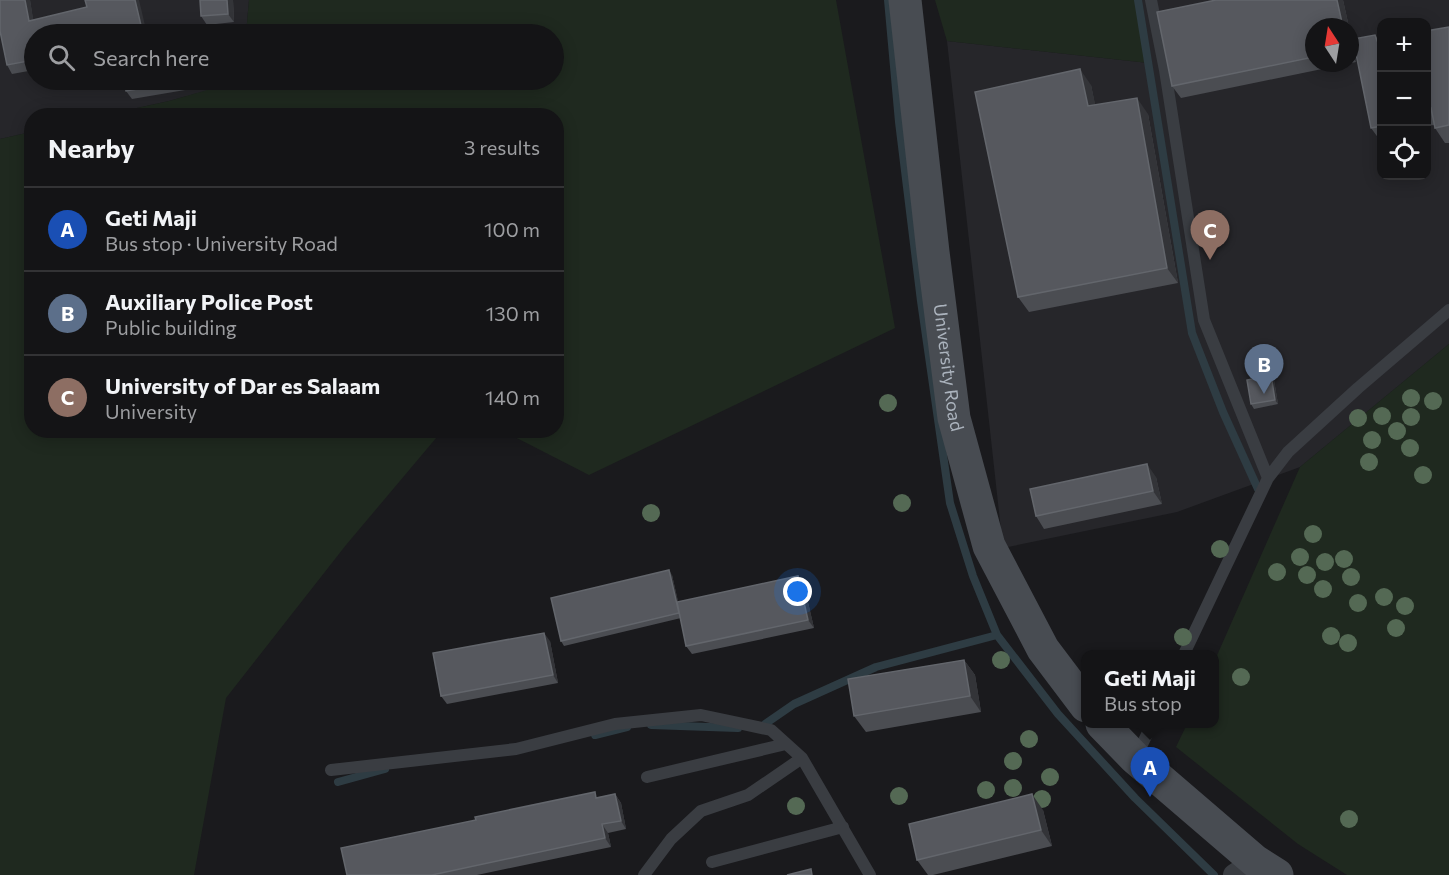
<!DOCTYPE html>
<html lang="en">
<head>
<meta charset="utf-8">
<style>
  body { margin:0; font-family:Commissioner,sans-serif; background:#1d1d1f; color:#f1f3f6 }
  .controls { position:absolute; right:18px; top:18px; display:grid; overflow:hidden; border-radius:12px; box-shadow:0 3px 15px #0003 }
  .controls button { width:54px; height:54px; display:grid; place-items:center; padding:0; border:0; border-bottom:2px solid #333335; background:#141416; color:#f1f3f6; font:30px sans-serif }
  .compass { position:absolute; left:1305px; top:18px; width:54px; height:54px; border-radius:50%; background:#141416; box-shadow:0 3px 15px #0003; rotate:348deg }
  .you { position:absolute; left:798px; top:592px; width:21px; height:21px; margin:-15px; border:4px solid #fff; border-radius:50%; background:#1a73e8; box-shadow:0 0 0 9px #1a73e833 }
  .badge { display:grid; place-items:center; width:39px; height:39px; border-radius:50%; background:#ffa130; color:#fff; font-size:20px; font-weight:700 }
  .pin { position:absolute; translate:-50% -50px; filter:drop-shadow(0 2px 3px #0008) }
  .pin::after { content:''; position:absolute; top:32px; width:21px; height:18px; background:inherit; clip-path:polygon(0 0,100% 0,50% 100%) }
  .popup { position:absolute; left:1081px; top:650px; width:138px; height:78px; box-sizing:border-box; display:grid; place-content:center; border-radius:12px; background:#141416; filter:drop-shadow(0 2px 4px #0005); font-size:20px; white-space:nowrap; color:#9d9ea1 }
  .popup b { font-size:22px; color:#f1f3f6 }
  .popup::after { content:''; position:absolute; left:50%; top:100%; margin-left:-12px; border:12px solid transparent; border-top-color:#141416 }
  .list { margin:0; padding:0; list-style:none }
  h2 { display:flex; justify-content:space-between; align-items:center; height:78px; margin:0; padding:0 24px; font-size:26px }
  h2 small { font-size:20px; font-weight:400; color:#9d9ea1 }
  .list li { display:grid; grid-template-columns:39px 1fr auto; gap:18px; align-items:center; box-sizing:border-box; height:84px; padding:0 24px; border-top:2px solid #333335 }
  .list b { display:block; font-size:22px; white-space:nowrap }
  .list p { margin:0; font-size:20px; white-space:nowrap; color:#9d9ea1 }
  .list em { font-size:20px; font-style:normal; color:#9d9ea1 }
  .icon { flex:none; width:33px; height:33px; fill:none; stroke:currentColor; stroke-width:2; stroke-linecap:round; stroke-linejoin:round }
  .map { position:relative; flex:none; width:1449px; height:875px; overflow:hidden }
  .search { position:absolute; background:#141416; box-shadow:0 3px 15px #0003; left:24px; top:24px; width:540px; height:66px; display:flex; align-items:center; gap:15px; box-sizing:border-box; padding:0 21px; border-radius:33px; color:#9d9ea1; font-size:22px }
  .panel { position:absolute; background:#141416; box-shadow:0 3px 15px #0003; left:24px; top:108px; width:540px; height:330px; border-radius:24px }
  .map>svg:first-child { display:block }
  .built { fill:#26262a; fill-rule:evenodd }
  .green { fill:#1f291f }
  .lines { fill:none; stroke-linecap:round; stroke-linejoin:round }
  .stream { stroke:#2e3c43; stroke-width:8 }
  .lane { stroke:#3a3d42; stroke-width:12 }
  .street { stroke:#3a3d42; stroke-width:22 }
  .secondary { stroke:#484c52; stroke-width:33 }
  .tree { fill:#546954 }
  .wall { fill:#4b4d52 }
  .shaded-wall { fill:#333438 }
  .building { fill:#56585e; stroke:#63666c; stroke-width:1.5 }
  .labels { text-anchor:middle; stroke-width:4.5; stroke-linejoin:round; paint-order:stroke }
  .street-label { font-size:18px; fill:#abb3bd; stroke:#151518 }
</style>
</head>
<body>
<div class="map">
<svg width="1449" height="875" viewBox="0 0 1449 875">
  <rect width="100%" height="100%" fill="#1a1a1d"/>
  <path class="built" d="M0,0h249l-3,34h-212v46l208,1 -73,20 -64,14 -73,1 -1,16 -31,7z
    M1135,0h314v344l-149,123 -123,45 -174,36 -56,-507 202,22zM1382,22h44v154h-44zM1314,27h36v36h-36z"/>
  <path class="green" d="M249,0h587l59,328 -306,147 -86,-44 53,-1v-314l-451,-1 64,-14 73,-21h312v-46h-308z
    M935,0h200l14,63 -202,-22z
    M31,132l1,298 410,1 -96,114 -120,153 -32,177h-194v-736z
    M1449,344v531h-102l-49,-31 -122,-97 11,-23h27l1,-64 85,-193z"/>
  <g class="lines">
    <path class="stream" d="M888,0l11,122 22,179 29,202 23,73 24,59 61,79 77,84 79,77
      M1138,0l54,333 31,79 35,77
      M765,724l29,-20 82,-37 121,-32
      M651,725l87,3
      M595,735l32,-8
      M338,782l47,-13"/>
    <path class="lane" d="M1151,0l14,70 39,250 64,158
      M1184,654l84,-176 20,-26 70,-64 91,-78
      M1136,757l16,-33
      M331,770l185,-21 99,-25 86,-9 70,15 31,28 68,117
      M647,777l139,-33
      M712,862l131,-35
      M644,875l27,-36 30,-28 47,-16 54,-37"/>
    <path class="street" d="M1234,875l21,-14"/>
    <g class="secondary">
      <path id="s1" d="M905,0l28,252 21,166 35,128 54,103 43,57"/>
      <path d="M1102,724l33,34 120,103 22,14"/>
    </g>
  </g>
  <g class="tree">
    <circle cx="1411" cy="398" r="9"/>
    <circle cx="1433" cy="401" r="9"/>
    <circle cx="888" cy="403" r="9"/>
    <circle cx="1382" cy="416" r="9"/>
    <circle cx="1411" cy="417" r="9"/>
    <circle cx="1358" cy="418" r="9"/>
    <circle cx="1397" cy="431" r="9"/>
    <circle cx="1372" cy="440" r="9"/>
    <circle cx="1410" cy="448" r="9"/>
    <circle cx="1369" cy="462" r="9"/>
    <circle cx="1423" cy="475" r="9"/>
    <circle cx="902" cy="503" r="9"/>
    <circle cx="651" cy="513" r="9"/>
    <circle cx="1313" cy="534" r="9"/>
    <circle cx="1220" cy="549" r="9"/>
    <circle cx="1300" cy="557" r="9"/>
    <circle cx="1344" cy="559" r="9"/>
    <circle cx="1325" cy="562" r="9"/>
    <circle cx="1277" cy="572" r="9"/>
    <circle cx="1307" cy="575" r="9"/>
    <circle cx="1351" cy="577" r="9"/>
    <circle cx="1323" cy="589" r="9"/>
    <circle cx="1384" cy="597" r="9"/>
    <circle cx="1358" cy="603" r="9"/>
    <circle cx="1405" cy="606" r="9"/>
    <circle cx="1396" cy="628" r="9"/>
    <circle cx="1331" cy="636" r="9"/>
    <circle cx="1183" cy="637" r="9"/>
    <circle cx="1348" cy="643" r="9"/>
    <circle cx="1001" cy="660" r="9"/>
    <circle cx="1241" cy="677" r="9"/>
    <circle cx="1029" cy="739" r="9"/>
    <circle cx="1013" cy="761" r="9"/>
    <circle cx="1050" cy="777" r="9"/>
    <circle cx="1013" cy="788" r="9"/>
    <circle cx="986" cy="790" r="9"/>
    <circle cx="899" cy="796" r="9"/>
    <circle cx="1042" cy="799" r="9"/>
    <circle cx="796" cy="806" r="9"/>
    <circle cx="1349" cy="819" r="9"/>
  </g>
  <path class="wall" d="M30,0l3,20 106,-20 -105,34v36l-22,4 -5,-9z
    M200,0h33l1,22 -27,3 -6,-9z
    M1216,0h127l6,27h-35v36h36v-29l6,28 -175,36 -9,-12z
    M1449,27v116h-4l-10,-15 -1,-3 -8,1v-95z
    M1375,35l4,6 3,-1v103l-11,-15z
    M190,80l1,9 -59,10 -6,-8z
    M1091,85l4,20 53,9 30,169 -149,29 -11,-15z
    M1274,380l4,24 -24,5 -3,-5z
    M1156,477l6,27 -118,25 -8,-13z
    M672,575l6,27 120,-26 6,9 10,43 -122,26 -6,-8 -5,-28 -117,28 -3,-5z
    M550,641l8,42 -111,21 -6,-8z
    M964,660l11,15 6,37 -115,20 -12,-16z
    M615,794l6,9 5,26 -18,4 3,14 -134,28h-130l252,-78z
    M1043,810l9,36 -119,29h-5l-11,-15z"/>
  <path class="shaded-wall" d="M25,0h5l5,30 -6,-9z
    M135,0h4l8,34h-4z
    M227,0h6l1,22 -6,-8z
    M1337,0h6l6,27h-6z
    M1350,34l6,28 -6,-8z
    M1080,69l11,16 8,37 -11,-16z
    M185,80h5l1,9 -6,-8z
    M1137,98l11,16 30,169 -11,-15z
    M1271,375l3,5 4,24 -3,-4z
    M1147,464l9,13 6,27 -9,-13z
    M669,570l3,5 10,43 -3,-5z
    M798,576l6,9 10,43 -6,-8z
    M544,633l6,8 8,42 -5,-8z
    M964,660l11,15 6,37 -11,-16z
    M615,794l6,9 5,26 -5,-8z
    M1032,794l11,16 9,36 -11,-16z
    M602,824l6,9 3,14 -6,-9z"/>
  <path class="building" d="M0,0h25l4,21 58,-14 -2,-7h50l8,34h-109v26l-27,5 -7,-34z
    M200,0h27l1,14 -27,2z
    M1216,0h121l6,27h-29v30l-142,29 -15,-74z
    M1449,27v98l-14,3 -4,-20 -5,1v-78z
    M1375,35l2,6 5,-1v86l-11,2 -18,-89z
    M1080,69l8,37 49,-8 30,170 -149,29 -43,-205z
    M124,80h61v1l-59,10z
    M1271,375l4,25 -24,4 -4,-24z
    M1147,464l6,27 -117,25 -6,-27z
    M669,570l10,43 -118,28 -10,-43z
    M798,576l10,44 -122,26 -9,-44z
    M544,633l9,42 -112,21 -8,-43z
    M964,660l6,36 -116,20 -6,-37z
    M595,792l1,6 19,-4 6,27 -19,3 3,14 -173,37h-85l-6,-27 135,-28 -1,-3z
    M1032,794l9,36 -124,30 -8,-36z
    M811,869l1,6h-25z"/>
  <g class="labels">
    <g class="street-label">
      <text dy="6" stroke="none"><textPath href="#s1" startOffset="370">University Road</textPath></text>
    </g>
  </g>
</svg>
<div class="controls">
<button>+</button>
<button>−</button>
<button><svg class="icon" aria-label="locate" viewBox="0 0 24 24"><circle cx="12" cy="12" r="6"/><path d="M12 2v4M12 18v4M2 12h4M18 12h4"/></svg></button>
</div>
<svg class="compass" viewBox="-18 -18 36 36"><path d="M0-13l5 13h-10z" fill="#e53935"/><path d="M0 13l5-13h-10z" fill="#9d9ea1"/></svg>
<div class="you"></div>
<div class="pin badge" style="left:1150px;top:797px;background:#1a4fb4">A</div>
<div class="popup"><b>Geti Maji</b>Bus stop</div>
<div class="pin badge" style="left:1264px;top:394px;background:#5c6f8a">B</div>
<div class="pin badge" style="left:1210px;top:260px;background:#8d6e63">C</div>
<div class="search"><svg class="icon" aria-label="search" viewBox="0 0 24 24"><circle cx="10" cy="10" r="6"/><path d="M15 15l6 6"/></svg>Search here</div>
<section class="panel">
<h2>Nearby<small>3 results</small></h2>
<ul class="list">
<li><span class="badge" style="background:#1a4fb4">A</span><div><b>Geti Maji</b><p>Bus stop · University Road</p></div><em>100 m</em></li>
<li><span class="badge" style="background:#5c6f8a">B</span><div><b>Auxiliary Police Post</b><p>Public building</p></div><em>130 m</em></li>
<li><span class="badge" style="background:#8d6e63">C</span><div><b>University of Dar es Salaam</b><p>University</p></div><em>140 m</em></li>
</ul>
</section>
</div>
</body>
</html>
